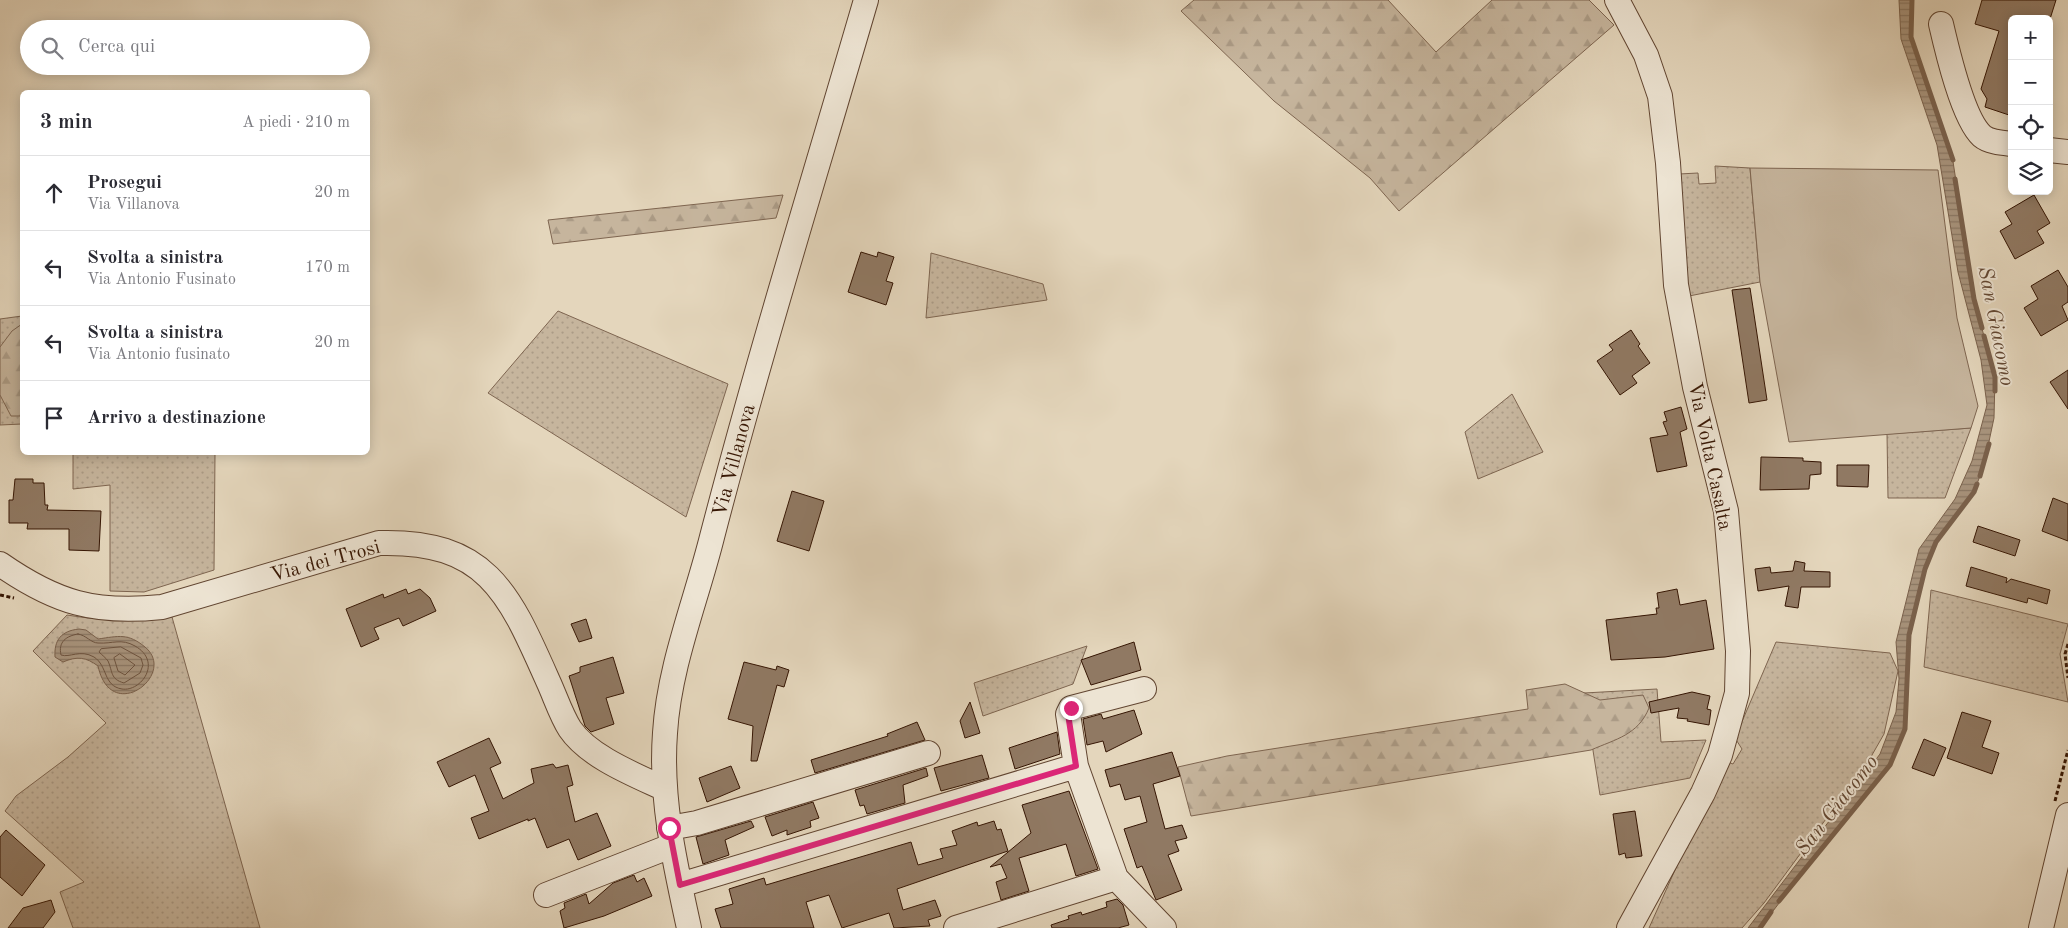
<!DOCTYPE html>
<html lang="it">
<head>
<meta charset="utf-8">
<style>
  body { margin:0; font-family:"Old Standard TT",serif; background:#f2f2f3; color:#2b2b33 }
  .controls { position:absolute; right:15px; top:15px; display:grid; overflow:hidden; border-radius:8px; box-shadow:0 2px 12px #0003 }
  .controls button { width:45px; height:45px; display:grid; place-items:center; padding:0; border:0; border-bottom:1px solid #e1e1e2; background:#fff; color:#2b2b33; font:25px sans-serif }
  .stop { position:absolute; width:15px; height:15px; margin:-11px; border:4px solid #db2777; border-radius:50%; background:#fff }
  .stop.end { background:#db2777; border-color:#fff; box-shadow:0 1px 5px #0008 }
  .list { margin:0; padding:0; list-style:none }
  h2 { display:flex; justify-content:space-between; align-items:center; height:65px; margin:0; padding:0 20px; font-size:21px }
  h2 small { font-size:16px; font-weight:400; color:#7c7c81 }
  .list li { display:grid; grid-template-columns:32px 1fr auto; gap:15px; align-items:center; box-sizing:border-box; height:75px; padding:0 20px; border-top:1px solid #e1e1e2 }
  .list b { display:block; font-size:19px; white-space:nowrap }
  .list p { margin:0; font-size:16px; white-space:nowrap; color:#7c7c81 }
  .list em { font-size:16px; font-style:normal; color:#7c7c81 }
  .icon { flex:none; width:28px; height:28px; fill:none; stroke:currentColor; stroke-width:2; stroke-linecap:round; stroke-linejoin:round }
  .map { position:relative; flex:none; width:2068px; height:928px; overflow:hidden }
  .search { position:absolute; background:#fff; box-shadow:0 2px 12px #0003; left:20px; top:20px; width:350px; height:55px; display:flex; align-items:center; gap:12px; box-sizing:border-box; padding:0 18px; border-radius:28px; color:#7c7c81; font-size:19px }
  .panel { position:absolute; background:#fff; box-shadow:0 2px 12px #0003; left:20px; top:90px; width:350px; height:365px; border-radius:8px }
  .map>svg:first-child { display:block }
  .grass { fill:url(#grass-dots); stroke:#7e6550 }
  .forest { fill:url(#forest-firs); stroke:#7e6550 }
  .pitch { fill:#c6b59d; stroke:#7e6550 }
  .water { fill:url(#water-rules); stroke:#7a614c }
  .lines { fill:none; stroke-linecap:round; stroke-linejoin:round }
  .shore { stroke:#6e5440; stroke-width:1 }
  .stream { stroke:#7a614c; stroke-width:5 }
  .building { fill:#907963; stroke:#351503 }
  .minor-casing { stroke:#614531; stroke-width:26 }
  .path { stroke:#351503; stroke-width:3; stroke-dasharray:4 2.5; stroke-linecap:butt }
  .minor { stroke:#ede4d3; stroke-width:24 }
  .route { stroke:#db2777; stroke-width:6 }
  .labels { text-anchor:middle; stroke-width:4; stroke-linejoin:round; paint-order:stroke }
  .street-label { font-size:20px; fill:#351503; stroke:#ede4d3 }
  .water-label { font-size:21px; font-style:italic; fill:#634834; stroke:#ede4d3 }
</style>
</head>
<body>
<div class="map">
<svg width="2068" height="928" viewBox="0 0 2068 928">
  <defs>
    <pattern id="grass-dots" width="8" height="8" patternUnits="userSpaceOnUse" patternTransform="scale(1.25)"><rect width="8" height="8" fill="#c6b59d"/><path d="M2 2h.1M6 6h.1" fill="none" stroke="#ab9b86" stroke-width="1.8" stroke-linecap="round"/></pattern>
    <pattern id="forest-firs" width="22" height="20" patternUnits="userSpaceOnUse" patternTransform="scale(1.25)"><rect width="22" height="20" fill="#c6b59d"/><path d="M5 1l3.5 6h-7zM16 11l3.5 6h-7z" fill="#ab9b86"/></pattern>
    <pattern id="water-rules" width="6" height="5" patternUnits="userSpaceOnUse" patternTransform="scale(1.25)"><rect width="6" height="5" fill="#a8947d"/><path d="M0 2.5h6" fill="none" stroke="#8a7864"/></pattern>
  </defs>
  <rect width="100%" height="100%" fill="#e4d6bc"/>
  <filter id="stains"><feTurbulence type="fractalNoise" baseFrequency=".004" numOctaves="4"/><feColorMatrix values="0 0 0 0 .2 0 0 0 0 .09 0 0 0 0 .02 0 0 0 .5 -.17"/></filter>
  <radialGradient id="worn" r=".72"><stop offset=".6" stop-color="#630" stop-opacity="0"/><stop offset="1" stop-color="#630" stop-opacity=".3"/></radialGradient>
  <path class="grass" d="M1715,166l35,2 10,114 -71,14 -10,-122 19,-1 1,11 17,-1z
    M931,253l112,31 4,16 -121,18z
    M558,311l170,73 -42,133 -198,-124z
    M22,316v108l-22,1v-106z
    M1512,394l31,58 -65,27 -13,-47z
    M1971,428l-26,70h-57l-1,-64z
    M73,453h142l-1,117 -70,22 -34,-1v-106l-37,4z
    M1931,590l137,34 -8,30 8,48 -144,-35z
    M67,615c36,6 69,7 105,2l88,311h-187l-13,-36 24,-10 -79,-71 11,-15 52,-39 38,-34 -73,-72z
    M1776,642l114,11 8,18 -14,63 -16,28 -104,141 -22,25h-93l65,-145 14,-21 5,2 9,-15 -7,-11z
    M1087,646l-14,38 -90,32 -9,-33z
    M1657,689l4,53 45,-2 -16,38 -90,17 -16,-102z"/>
  <path class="forest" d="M1194,0h194l48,52 56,-52h97l25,25 -215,186 -29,-33 -96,-77 -93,-90z
    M783,195l-7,23 -223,26 -5,-24z
    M22,324v92h-11l-11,-21v-48l12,-16z
    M1565,684l35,16 43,-5 6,13c-11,27 -33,31 -58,42l-400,66 -13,-49 49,-11 301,-47 -2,-19z"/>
  <path class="pitch" d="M1750,168l188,2 19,148 21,88 -7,22 -182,14 -29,-160z"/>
  <path class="water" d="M1899,0h13l-1,37 41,118 22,144 21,78 -1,41 -10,47 -10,27 -37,50 -12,27 -16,66 -4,94 -15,36 -65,78 -65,85h-12l132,-174 16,-42 3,-33 -3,-37 23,-93 36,-50 17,-38 15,-56 -6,-45 -23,-88 -21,-127 -36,-106z
    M79,629l7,1 12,9c21,-3 30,-6 47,8 33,27 -34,79 -47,19 -12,-9 -21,-10 -35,-4l-8,-5c-1,-17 6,-26 24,-28z"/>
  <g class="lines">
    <path class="shore" d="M78,634c8,1 13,9 20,9 15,1 23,-5 37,3 28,16 6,46 -13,43 -19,-3 -14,-23 -28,-32 -14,-8 -24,1 -33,-2 -3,-13 5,-19 17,-21z
      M121,647l20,11 2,7 -3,8 -16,10c-14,-4 -11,-11 -16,-22 -2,-3 -6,-6 -9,-9l2,-3z
      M120,654l15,11 -10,10 -7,-4 -4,-13z"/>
    <path class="stream" d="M1912,0l-1,37 42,123
      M1955,179l19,120 8,29
      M1984,336l11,41v14
      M1980,476l9,-32
      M1779,901l111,-136 15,-36 4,-94 16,-66 11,-27 38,-50 3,-8
      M1760,928l11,-16"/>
  </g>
  <path class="building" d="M1982,0h74l-6,19h-38v97l-27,-9 2,-8 -6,-10 18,-58 -24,-7z
    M2034,195l16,28 -13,8 7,12 -29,16 -15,-28 12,-7 -7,-12z
    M861,252l16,5 1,-5 16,5 -8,24 7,2 -7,22 -38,-13z
    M2058,270l10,17v15l-6,4 6,14 -27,16 -17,-28 14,-9 -7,-13z
    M1750,288l17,112 -18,3 -17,-113z
    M1631,330l9,14 -2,2 12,17 -18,13 5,7 -17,12 -23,-34 16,-11 -4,-5z
    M2068,370v39l-18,-27z
    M1681,407l6,22 -7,3 7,34 -30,6 -7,-34 18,-3 -5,-13 4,-1 -3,-9z
    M1761,457l42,1v3l18,1v12l-11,1 -1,14 -49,1z
    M1837,465h32l-1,22 -31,-1z
    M15,479h18v4h11l1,22h3l-1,5 54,1 -2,40 -30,-1v-21h-42l1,-6h-19v-23h4z
    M792,491l32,10 -15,50 -32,-10z
    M2053,498l15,6v37l-26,-10z
    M1978,526l42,14 -5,16 -42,-14z
    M1795,561l10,2 -1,8 26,1v15h-29l-3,21 -13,-2 4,-20 -31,5 -3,-22 15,-2 1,6 22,-2z
    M1971,567l36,11 -1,5 5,-4 39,11 -3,14 -19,-6 -1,5 -61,-17z
    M406,589l2,5 12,-5 10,9 6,13 -33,15 -4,-8 -25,10 5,11 -18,8 -15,-38 37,-15 1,4z
    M1677,589l3,16 26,-5 8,49 -49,8 -54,3 -5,-40 51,-6 -1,-6h3l-2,-15z
    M586,619l6,19 -13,4 -8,-18z
    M1134,642l7,28 -50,15 -10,-25z
    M613,657l11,36 -18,5 8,26 -23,8 -6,-6 -16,-50 11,-4v-5z
    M744,662l32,8 1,-4 12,4 -5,17 -7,-2 -20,76h-6l2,-35 -25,-7z
    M1692,692l18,4 -3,13 4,1 -2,15 -22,-4 1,-2 -11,-1 2,-10 -28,5 -2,-11z
    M970,702l10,31 -15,5 -5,-17z
    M1134,710l8,24 -36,18 -3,-11 -16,4 -4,-26 18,-5 2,5z
    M1962,712l29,9 -9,26 17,6 -7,21 -45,-16z
    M917,722l8,18 -110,33 -4,-13 77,-24 -1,-2z
    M1057,732l3,22 -45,15 -6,-21z
    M489,738l12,25 -11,5 13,31 31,-16 -3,-14 22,-5 3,4 12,-3 5,20 -6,2 8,35 22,-9 14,33 -33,14 -9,-21 -22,9 -12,-30 -7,3v-2l-49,20 -8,-21 18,-7 -14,-36 -26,12 -12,-25z
    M1924,739l22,9 -12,28 -22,-8z
    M1172,752l8,24 -27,8 12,45 17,-4 5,13 -12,3 4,10 -11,4 14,35 -26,10 -14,-34 -5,2 -13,-39 23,-7 -7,-26 -15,4 -5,-16 -10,3 -5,-17z
    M982,755l7,23 -48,13 -7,-23z
    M731,766l9,22 -33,14 -8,-24z
    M926,768l2,8 -25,9 2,18 -38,11 -3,-9 -4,1 -5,-16z
    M1069,791l29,78 -22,7 -10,-32 -47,14 10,33 -28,9 -5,-18 11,-4 -6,-14 -11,3 41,-34 -9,-28z
    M813,802l6,16 -9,3 1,6 -24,8v-5l-15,6 -7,-19z
    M1635,811l7,45 -16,2 -1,-5 -6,2 -6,-41z
    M751,821l3,6 -29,13 4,15 -26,9 -7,-27z
    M994,821l3,9 4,-1 7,22 -111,38 6,21 32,-10 6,16 -13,4 2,6 -36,2 -5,-15 -47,15 -13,-33 -23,7 8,26h-93l-6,-19 18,-5 -4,-15 35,-11 2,7 145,-43 7,23 25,-7 -3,-9 17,-4 -5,-14 25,-9 1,4z
    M6,830l39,35 -23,31 -22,-19v-40z
    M634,875l3,7 7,-4 8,18 -48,20 -40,12 -4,-17 5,-3 -1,-5 22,-9 3,10 24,-21z
    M1117,899l6,6 6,20 -11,3h-66l-1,-3 18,-6 -1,-3 13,-4 1,3 25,-8 -1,-5z
    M51,900l4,12 -12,16h-35l15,-20z"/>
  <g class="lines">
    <defs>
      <path id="minor" d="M1617,0l29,55 14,41 8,67 8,122 19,102 31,124 12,140 -1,42 -17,62 -17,38 -74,135
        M1941,24c6,26 22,95 41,112 7,6 21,7 30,8
        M2049,150l19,2
        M0,564c56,39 95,50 162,43l217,-64c108,-3 130,50 169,138 7,15 13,34 22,48 19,28 65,46 95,60
        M1076,766l-8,-52 3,-6 73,-19
        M669,828l28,-5 231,-70
        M680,885l396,-119 40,112 48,50
        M546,895l125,-49
        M689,928c-14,-64 -29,-129 -24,-195 4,-67 31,-132 47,-196 47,-181 102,-358 154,-537
        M956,928l160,-50
        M2041,928l27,-113"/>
    </defs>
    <use href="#minor" class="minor-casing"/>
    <path class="path" d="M0,595l14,3
      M2068,644l-3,10 3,24
      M2055,801l13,-51"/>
    <use href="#minor" class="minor"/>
  </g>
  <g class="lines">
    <path class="route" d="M669,828l11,57 396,-119 -8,-52 3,-6"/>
  </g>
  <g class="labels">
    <g class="street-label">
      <text transform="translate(1711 456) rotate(78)" y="7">Via Volta Casalta</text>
      <text transform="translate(733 460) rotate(-75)" y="7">Via Villanova</text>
      <text transform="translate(325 560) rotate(-15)" y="7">Via dei Trosi</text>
    </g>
    <g class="water-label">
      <text transform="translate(1997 326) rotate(79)" y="7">San Giacomo</text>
      <text transform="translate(1836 805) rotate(-52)" y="7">San Giacomo</text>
    </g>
  </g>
  <rect width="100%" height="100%" filter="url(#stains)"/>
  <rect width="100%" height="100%" fill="url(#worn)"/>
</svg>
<div class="controls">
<button>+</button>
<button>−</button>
<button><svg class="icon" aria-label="locate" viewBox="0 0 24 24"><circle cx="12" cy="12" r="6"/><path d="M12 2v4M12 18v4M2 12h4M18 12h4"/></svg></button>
<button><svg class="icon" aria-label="layers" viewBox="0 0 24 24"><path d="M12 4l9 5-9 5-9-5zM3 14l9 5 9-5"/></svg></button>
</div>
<div class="stop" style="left:669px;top:828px"></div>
<div class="stop end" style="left:1071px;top:708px"></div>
<div class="search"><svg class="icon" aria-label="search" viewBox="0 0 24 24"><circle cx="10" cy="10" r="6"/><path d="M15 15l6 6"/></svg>Cerca qui</div>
<section class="panel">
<h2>3 min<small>A piedi · 210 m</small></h2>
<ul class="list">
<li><svg class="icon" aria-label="ahead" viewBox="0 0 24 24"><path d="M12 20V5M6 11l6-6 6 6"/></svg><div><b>Prosegui</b><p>Via Villanova</p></div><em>20 m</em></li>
<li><svg class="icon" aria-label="left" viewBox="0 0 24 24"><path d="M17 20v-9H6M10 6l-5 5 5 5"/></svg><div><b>Svolta a sinistra</b><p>Via Antonio Fusinato</p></div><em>170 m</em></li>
<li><svg class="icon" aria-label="left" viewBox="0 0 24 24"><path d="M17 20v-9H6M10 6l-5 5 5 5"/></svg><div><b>Svolta a sinistra</b><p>Via Antonio fusinato</p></div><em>20 m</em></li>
<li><svg class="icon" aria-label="arrive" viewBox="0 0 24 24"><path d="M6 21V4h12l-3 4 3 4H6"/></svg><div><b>Arrivo a destinazione</b></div></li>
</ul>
</section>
</div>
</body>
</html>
